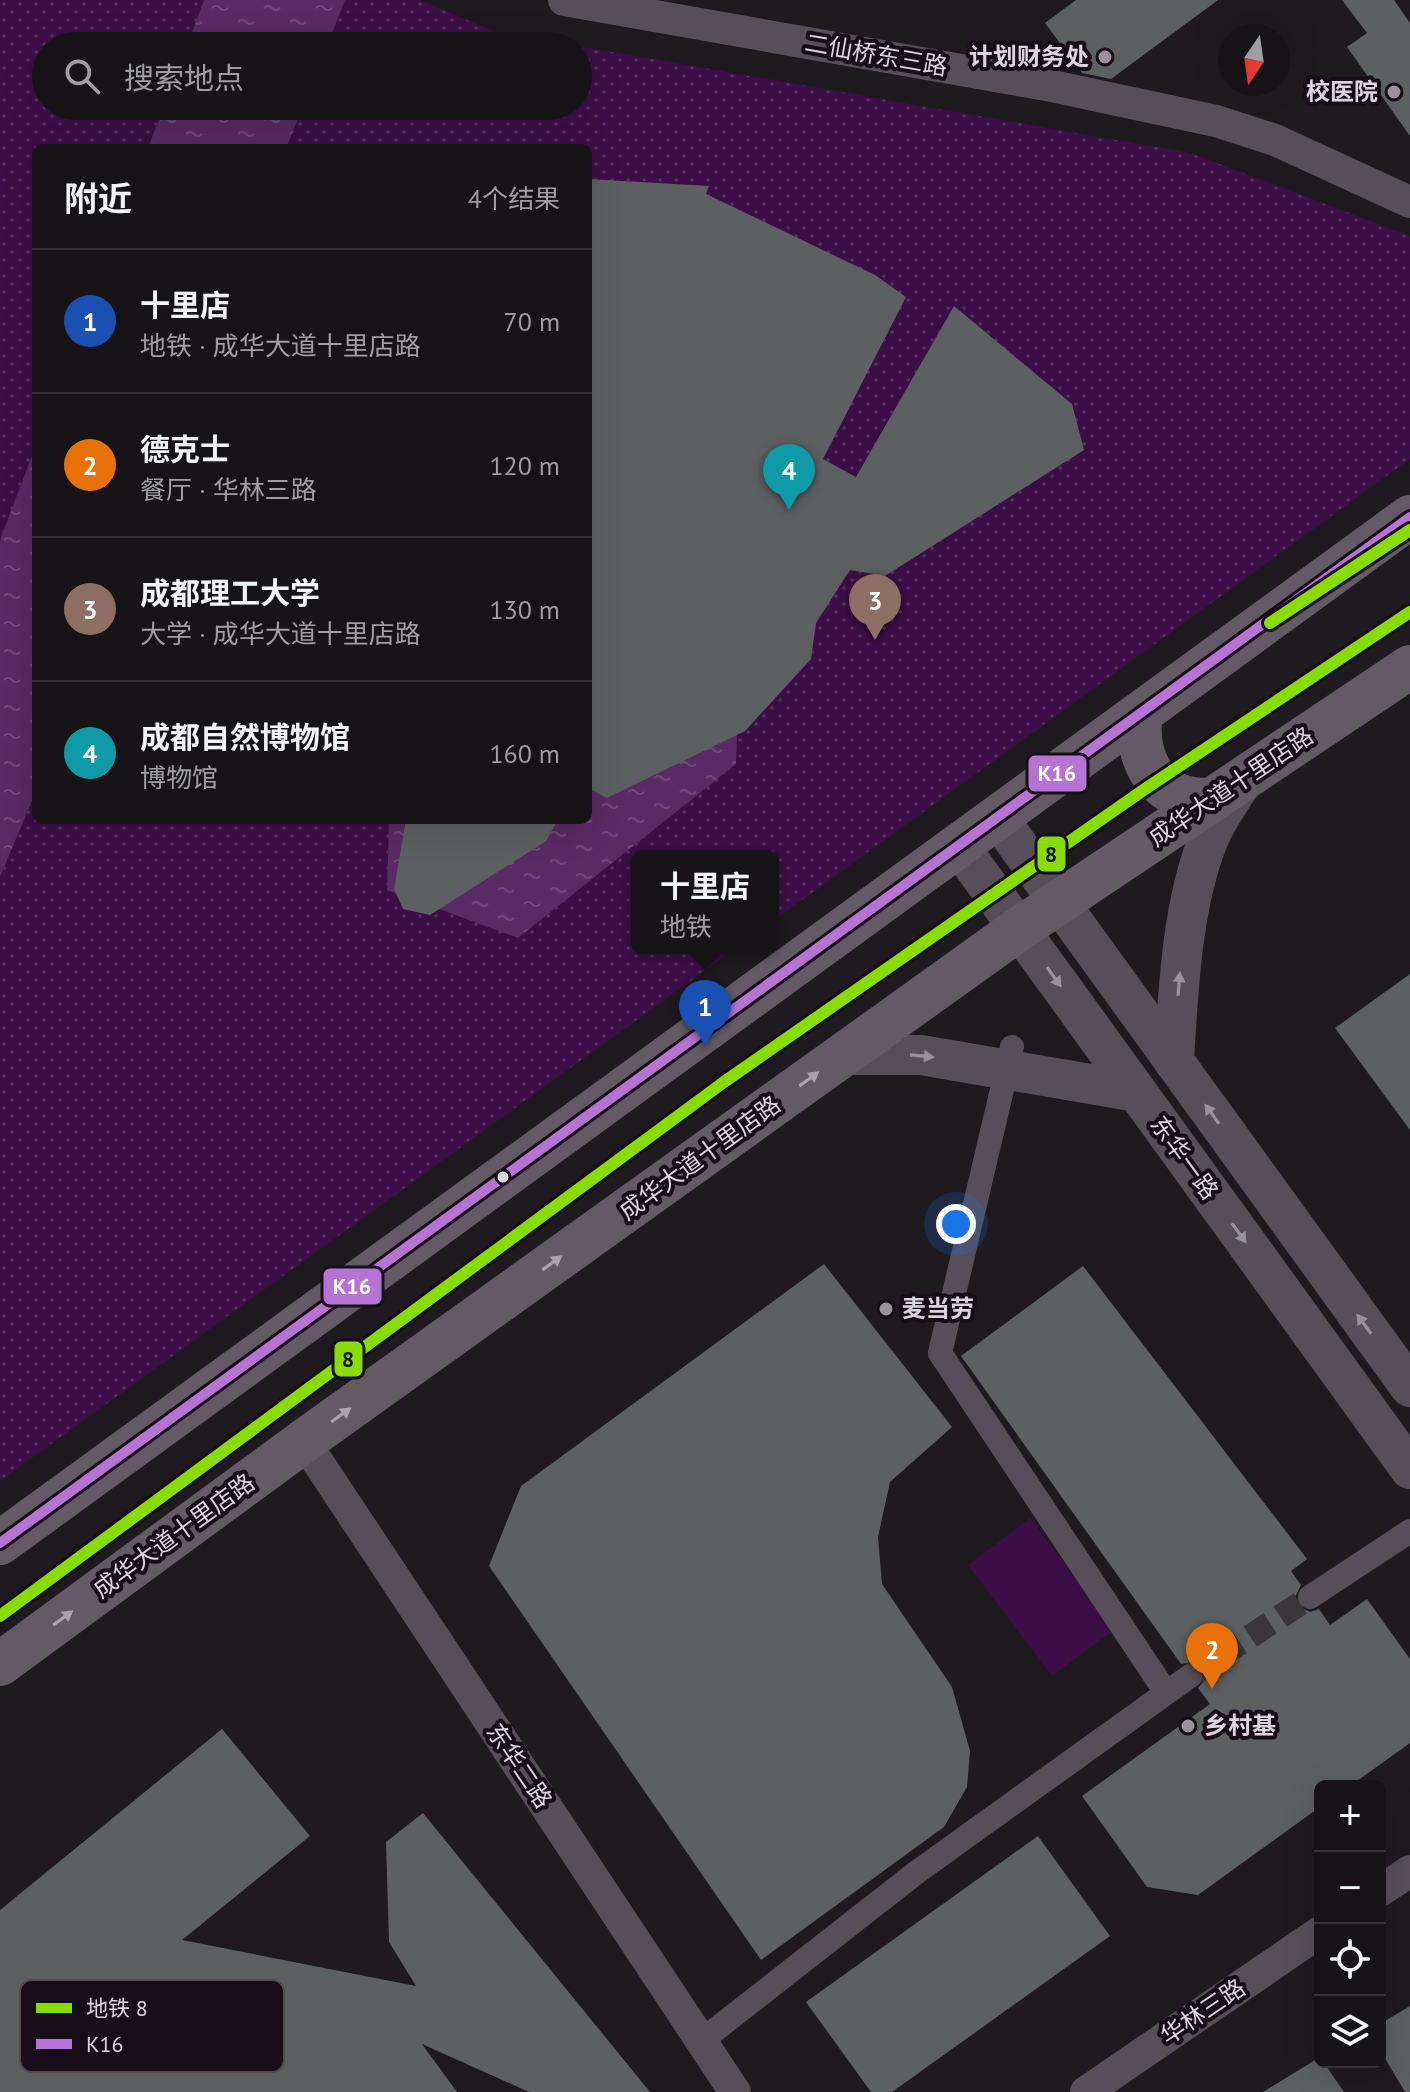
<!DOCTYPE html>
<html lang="zh">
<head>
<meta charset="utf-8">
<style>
  body { margin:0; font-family:"PT Sans","Noto Sans SC",sans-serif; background:#242125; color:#f1f3f6 }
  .controls { position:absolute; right:24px; bottom:24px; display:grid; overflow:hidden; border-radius:12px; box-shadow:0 8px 32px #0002 }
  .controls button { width:72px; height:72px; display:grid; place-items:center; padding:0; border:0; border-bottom:2px solid #363337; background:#171418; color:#f1f3f6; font:40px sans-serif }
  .compass { position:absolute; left:1218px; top:24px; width:72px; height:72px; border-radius:50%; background:#171418; box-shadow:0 8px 32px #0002; rotate:193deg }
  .you { position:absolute; left:956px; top:1224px; width:28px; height:28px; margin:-20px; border:6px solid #fff; border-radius:50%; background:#1a73e8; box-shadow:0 0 0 12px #1a73e833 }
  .badge { display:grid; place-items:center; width:52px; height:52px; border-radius:50%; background:#2563eb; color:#fff; font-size:26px; font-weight:700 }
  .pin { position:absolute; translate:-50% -66px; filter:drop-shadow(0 2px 4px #0008) }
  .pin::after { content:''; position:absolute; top:42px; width:28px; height:24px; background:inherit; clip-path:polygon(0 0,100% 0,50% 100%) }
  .popup { position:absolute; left:631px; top:850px; width:148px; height:104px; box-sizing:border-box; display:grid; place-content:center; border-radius:12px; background:#171418; filter:drop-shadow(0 2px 6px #0005); font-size:26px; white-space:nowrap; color:#9e9ea2 }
  .popup b { font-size:30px; color:#f1f3f6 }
  .popup::after { content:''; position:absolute; left:50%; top:100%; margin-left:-16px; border:16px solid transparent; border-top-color:#171418 }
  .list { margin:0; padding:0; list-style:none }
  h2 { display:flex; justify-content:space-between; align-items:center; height:104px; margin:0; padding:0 32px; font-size:34px }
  h2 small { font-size:26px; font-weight:400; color:#9e9ea2 }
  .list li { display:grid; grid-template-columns:52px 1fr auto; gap:24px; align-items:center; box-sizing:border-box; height:144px; padding:0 32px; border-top:2px solid #363337 }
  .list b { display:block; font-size:30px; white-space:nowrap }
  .list p { margin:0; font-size:26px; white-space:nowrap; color:#9e9ea2 }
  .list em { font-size:26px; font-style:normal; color:#9e9ea2 }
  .icon { flex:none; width:44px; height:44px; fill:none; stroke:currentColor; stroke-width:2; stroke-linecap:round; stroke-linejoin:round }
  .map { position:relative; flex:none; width:1410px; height:2092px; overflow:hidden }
  .search { position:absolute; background:#171418; box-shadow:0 8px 32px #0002; left:32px; top:32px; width:560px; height:88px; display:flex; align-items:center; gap:20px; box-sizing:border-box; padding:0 28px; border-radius:44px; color:#9e9ea2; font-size:30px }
  .panel { position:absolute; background:#171418; box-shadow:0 8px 32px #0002; left:32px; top:144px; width:560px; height:680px; border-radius:12px }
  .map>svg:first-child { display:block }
  .grass { fill:#3c0e47 }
  .park { fill:url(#park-dots) }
  .water { fill:url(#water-ripples) }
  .building { fill:#5d6061 }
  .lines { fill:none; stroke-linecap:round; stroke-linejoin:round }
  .pedestrian-tunnel { stroke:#3b363c; stroke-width:24; stroke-dasharray:24 12; stroke-linecap:butt }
  .pedestrian { stroke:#564f59; stroke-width:24 }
  .minor { stroke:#564f59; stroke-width:32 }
  .tertiary { stroke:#564f59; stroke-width:40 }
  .primary { stroke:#635a66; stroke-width:44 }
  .bus-1-casing { stroke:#170e19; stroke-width:16 }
  .bus-1 { stroke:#b673d3; stroke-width:10 }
  .metro-1-casing { stroke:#170e19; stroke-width:18 }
  .metro-1 { stroke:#8d0; stroke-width:12 }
  .oneway { fill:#98929a }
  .oneway2 { fill:#aaa3ad }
  .poi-dot { fill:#99939a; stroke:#170e19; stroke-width:3 }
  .bus-dot { fill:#dad4dc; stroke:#170e19; stroke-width:3 }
  .labels { text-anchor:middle; stroke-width:8; stroke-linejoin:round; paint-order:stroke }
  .street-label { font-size:24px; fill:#dad4dc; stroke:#170e19 }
  .poi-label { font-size:24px; font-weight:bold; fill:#dad4dc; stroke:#170e19; text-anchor:end }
  .key { fill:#170e19; stroke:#524954; stroke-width:2 }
  .key-label { font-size:22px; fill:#dad4dc }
  .line-badge { stroke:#170e19; stroke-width:3 }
  .badge-label { font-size:22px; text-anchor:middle; font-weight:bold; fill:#fff }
  .pale-badge-label { font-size:22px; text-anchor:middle; font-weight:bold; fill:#111 }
</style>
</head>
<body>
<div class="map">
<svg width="1410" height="2092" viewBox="0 0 1410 2092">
  <defs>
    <pattern id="park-dots" width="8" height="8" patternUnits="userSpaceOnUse" patternTransform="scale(2)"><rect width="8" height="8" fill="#3c0e47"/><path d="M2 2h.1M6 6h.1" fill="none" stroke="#583061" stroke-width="1.8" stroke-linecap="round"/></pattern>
    <pattern id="water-ripples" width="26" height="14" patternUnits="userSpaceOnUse" patternTransform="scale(2)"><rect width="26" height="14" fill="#5a2a66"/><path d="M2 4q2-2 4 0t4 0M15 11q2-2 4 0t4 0" fill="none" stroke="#71487b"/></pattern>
  </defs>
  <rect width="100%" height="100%" fill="#1f1a20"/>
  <path class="grass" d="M1030,1518l84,112 -62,46 -84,-111z"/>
  <path class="park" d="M0,0h204l-17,46h-141v60h118l-16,42h-112v297l-36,95z
    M345,0h75l73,31 697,122 220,83v223l-637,462v-65h-136v92h99l-736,533v-604l36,-86v29h552v-672h-302l17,-42h275v-60h-251z"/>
  <path class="water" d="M204,0h141l-18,46h-140z
    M164,106h139l-17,42h-138z
    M36,445v346l-36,86v-337z
    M697,707l40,28 -1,29 -218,174 -131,-48 2,-70h199v-44z"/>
  <path class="building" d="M1076,0h142l-107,79 -29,-6 -37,-50z
    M1342,0h52l16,23v113l-63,-89 20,-14z
    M588,179l121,7 -3,8 169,81 31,22 -83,162 33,18 98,-171 118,98 12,46 -199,126 -35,-6 -34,53 -5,36 -66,72 -138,67 -19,-10z
    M406,820h152l-12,21 -116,74 -27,-6 -9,-20z
    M1410,974v156l-75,-102z
    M824,1264l128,163 -62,55 -12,55 4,47 70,103 18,64 -3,36 -23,40 -183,133 -272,-394 32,-80z
    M1083,1266l224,293 -16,12 10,14 -6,12 3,9 12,6 9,-3 11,16 37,-26 43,60v84l-60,43h-30v21l-122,88 -51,-8 -65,-91 128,-92 -12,-16 6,-7 -1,-13 -8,-6 -14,2 -220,-308z
    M222,1729l88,107 -128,104 234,46 -27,-44 -3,-100 37,-29 227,279h-121l-107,-48 35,48h-457v-182z
    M1038,1836l72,100 -218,156h-21l-65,-90z
    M1410,2006v86h-5l-25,-42v-26z
    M1320,2057l24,35h-81z"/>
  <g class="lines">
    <path class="pedestrian-tunnel" d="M1190,1676l120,-79"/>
    <path class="pedestrian" d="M1012,1047l-72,306 225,338
      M1310,1597l100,-66
      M701,2041l216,-169 273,-196"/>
    <path class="minor" d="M564,0l488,86 164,35 59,19 135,62
      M304,1441l431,651
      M1380,1891l30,-20
      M1086,2092l234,-160"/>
    <path class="tertiary" d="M998,818l412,569
      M959,846l451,623
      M844,1055h77l216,37
      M1174,1062c4,-70 8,-159 35,-224 8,-20 23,-39 34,-58"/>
    <path class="primary" d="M1141,713c-8,49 20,93 73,86
      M0,1543l1410,-1026
      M0,1664l304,-223 715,-512 391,-262"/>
    <defs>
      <path id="bus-1" d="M0,1543l1410,-1026"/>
    </defs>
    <use href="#bus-1" class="bus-1-casing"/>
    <use href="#bus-1" class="bus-1"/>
    <defs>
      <path id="metro-1" d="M1270,623l140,-93
        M0,1616l724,-534 421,-293 265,-177"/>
    </defs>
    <use href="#metro-1" class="metro-1-casing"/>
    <use href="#metro-1" class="metro-1"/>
  </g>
  <defs><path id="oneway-solid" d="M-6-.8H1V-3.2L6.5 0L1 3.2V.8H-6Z" transform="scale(2)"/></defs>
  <g class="oneway">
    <use href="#oneway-solid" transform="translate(1054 977) rotate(54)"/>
    <use href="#oneway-solid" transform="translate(1179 984) rotate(-85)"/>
    <use href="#oneway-solid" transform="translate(922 1056) rotate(5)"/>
    <use href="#oneway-solid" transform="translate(1212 1114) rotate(-126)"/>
    <use href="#oneway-solid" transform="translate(1239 1233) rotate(54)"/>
    <use href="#oneway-solid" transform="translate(1364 1324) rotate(-126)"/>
  </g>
  <g class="oneway2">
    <use href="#oneway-solid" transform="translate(809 1079) rotate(-36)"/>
    <use href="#oneway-solid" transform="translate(552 1263) rotate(-36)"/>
    <use href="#oneway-solid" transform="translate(341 1415) rotate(-36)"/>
    <use href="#oneway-solid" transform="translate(63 1618) rotate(-36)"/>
  </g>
  <g class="poi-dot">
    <circle cx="1105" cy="57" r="8"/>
    <circle cx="1394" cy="92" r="8"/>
    <circle cx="886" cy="1309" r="8"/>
    <circle cx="1188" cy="1726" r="8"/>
  </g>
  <circle class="bus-dot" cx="503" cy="1177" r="7"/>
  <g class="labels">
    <g class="street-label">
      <text transform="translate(876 55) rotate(10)" y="8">二仙桥东三路</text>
      <text transform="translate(1231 787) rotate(-34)" y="8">成华大道十里店路</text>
      <text transform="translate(700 1158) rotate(-36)" y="8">成华大道十里店路</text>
      <text transform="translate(1184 1158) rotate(54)" y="8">东华一路</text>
      <text transform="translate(174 1536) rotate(-36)" y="8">成华大道十里店路</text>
      <text transform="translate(519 1766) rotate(56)" y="8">东华二路</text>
      <text transform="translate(1203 2012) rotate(-34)" y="8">华林三路</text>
    </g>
    <g class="poi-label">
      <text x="1089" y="65">计划财务处</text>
      <text x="1378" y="100">校医院</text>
      <text x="902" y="1317" text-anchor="start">麦当劳</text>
      <text x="1204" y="1734" text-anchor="start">乡村基</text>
    </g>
  </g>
  <rect x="20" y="1980" width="264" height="92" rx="12" class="key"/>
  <rect x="36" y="2003" width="36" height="10" fill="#8d0"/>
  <rect x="36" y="2039" width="36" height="10" fill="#b673d3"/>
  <g class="key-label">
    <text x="86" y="2016">地铁 8</text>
    <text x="86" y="2052">K16</text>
  </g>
  <g class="line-badge">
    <rect x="1027" y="754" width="61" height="39" rx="8" fill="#b673d3"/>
    <rect x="1036" y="835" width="31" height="38" rx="8" fill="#8d0"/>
    <rect x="322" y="1267" width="61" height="39" rx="8" fill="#b673d3"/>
    <rect x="333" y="1340" width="31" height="38" rx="8" fill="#8d0"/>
  </g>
  <g class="badge-label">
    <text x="1057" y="781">K16</text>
    <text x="352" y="1294">K16</text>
  </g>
  <g class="pale-badge-label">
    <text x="1051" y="862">8</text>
    <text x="348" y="1367">8</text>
  </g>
</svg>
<div class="controls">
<button>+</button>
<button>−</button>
<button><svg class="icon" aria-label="locate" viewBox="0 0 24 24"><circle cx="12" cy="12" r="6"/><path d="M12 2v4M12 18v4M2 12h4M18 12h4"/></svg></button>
<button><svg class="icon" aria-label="layers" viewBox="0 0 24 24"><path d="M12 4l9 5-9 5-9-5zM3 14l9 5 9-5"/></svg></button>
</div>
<svg class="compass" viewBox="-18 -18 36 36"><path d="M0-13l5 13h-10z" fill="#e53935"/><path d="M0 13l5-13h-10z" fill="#9e9ea2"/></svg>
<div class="you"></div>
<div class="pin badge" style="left:705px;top:1046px;background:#1a4fb4">1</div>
<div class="popup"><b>十里店</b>地铁</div>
<div class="pin badge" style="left:1212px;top:1689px;background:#e8710a">2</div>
<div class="pin badge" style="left:875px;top:640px;background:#8d6e63">3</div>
<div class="pin badge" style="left:789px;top:510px;background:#0f9aa8">4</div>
<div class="search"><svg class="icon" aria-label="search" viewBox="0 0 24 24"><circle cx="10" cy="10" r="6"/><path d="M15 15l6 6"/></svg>搜索地点</div>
<section class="panel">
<h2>附近<small>4个结果</small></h2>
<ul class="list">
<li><span class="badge" style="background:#1a4fb4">1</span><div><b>十里店</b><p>地铁 · 成华大道十里店路</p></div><em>70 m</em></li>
<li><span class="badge" style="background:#e8710a">2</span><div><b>德克士</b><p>餐厅 · 华林三路</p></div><em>120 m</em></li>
<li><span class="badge" style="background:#8d6e63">3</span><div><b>成都理工大学</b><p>大学 · 成华大道十里店路</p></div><em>130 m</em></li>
<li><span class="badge" style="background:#0f9aa8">4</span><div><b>成都自然博物馆</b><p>博物馆</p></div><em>160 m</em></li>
</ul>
</section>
</div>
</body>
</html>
